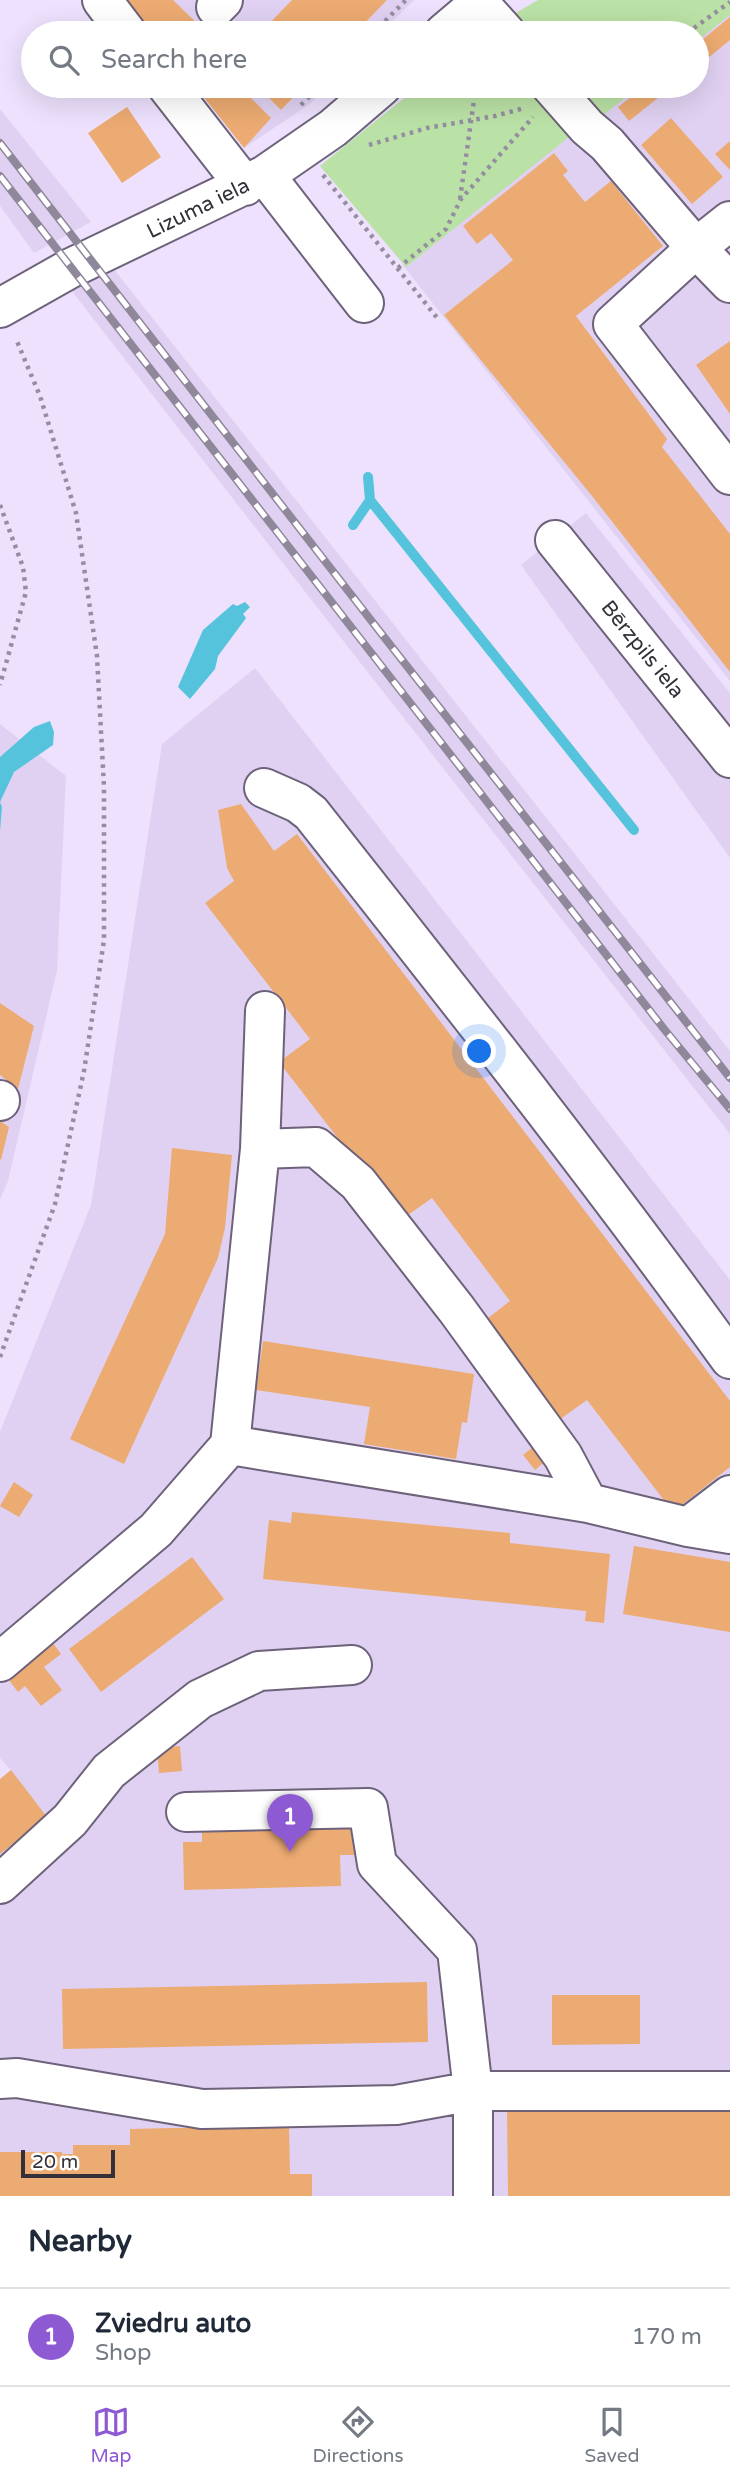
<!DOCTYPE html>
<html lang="en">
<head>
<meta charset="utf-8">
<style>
  body { margin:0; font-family:"Varela Round",sans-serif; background:#f6f6f7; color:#1f2937 }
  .scale { position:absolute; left:21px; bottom:18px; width:94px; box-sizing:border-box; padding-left:7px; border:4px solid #35313b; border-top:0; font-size:19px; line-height:24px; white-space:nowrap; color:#35313b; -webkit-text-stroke:5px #fff; paint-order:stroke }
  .you { position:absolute; left:480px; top:1052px; width:24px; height:24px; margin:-18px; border:5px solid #fff; border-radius:50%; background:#1a73e8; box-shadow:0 0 0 10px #1a73e833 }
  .badge { display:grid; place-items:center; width:46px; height:46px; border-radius:50%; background:#8e5ad3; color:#fff; font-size:23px; font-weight:700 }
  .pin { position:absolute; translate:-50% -58px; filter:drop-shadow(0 2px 4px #0008) }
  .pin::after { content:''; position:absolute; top:37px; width:24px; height:21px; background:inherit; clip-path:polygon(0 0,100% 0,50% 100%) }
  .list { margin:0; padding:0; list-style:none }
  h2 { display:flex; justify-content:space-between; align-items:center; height:91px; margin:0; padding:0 28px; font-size:30px }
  h2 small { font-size:23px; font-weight:400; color:#747a83 }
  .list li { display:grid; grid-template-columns:46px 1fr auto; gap:21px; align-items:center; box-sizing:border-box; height:98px; padding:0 28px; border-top:2px solid #e0e1e3 }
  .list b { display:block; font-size:26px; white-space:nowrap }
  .list p { margin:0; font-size:23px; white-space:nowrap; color:#747a83 }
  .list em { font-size:23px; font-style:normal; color:#747a83 }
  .icon { flex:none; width:38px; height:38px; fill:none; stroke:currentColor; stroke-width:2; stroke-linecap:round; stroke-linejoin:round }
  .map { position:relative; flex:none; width:730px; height:2196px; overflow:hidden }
  .search { position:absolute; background:#fff; box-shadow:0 7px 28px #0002; left:21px; right:21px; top:21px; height:77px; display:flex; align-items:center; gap:18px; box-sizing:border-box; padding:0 24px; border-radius:38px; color:#747a83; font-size:26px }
  .sheet { height:189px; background:#fff }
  nav { display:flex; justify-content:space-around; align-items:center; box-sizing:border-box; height:98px; border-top:2px solid #e0e1e3; background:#fff; font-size:19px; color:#747a83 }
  nav a { display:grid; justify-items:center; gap:4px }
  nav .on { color:#8e5ad3 }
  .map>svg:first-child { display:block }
  .built { fill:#e0d1f2 }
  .green { fill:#bbe2a6 }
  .water { fill:#55c3dc }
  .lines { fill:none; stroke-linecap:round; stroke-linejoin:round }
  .stream { stroke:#55c3dc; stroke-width:10 }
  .building { fill:#ecab72 }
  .minor-casing { stroke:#6d627a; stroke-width:42 }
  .path { stroke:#958da0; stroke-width:4.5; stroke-dasharray:3.5 5; stroke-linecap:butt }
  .minor { stroke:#fff; stroke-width:38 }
  .rail-casing { stroke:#8f879a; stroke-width:8 }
  .rail { stroke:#fff; stroke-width:5; stroke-dasharray:16; stroke-linecap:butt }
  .labels { text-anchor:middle; stroke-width:6; stroke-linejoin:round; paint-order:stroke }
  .street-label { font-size:21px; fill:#35313b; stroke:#fff }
</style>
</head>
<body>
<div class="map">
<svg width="730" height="2196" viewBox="0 0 730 2196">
  <rect width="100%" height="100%" fill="#ede1fd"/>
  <path class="built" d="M127,0h287l-33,33h-228z
    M730,0v681l-328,-417 220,-178h75v-53z
    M195,86h133l-18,18 -66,44z
    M0,109l91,113 -57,31 -34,-47z
    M113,268l617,783v83l-382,-487 -277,-357z
    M586,513l144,180v165l-209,-293z
    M255,668l475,612v916h-730v-417l11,-9 -11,-12v-326l91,-227 71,-461z
    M0,724l66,52 -9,194 -49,211 -8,19z"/>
  <path class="green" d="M538,0h192v15l-33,26v-8h-174l-9,-19z
    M419,86h115l40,47 -168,134 -86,-101z
    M566,86h74l-44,35z"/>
  <path class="water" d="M245,602l5,5 -7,7 3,4 -28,38 -3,13 -25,30 -12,-12 25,-57 30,-26 4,2z
    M50,721l4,11 -1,13 -39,27 -14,30 2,5 -2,24v-74l34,-30z"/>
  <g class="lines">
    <path class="stream" d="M370,500l264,330
      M353,525l17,-25 -2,-23"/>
  </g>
  <path class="building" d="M127,0h46l34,33h-54z
    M292,0h95l-32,33h-95z
    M730,17v23l-33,27v-23z
    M195,86h44l32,32 -27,30z
    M257,86h47l-23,24z
    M645,86h28l-44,35 -11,-14z
    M127,107l34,50 -39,26 -34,-50z
    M671,118l52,59 -31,27 -51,-59z
    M730,141v29l-15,-16z
    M554,153l14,18 -5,4 22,27 26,-21 52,65 -87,70 91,123 -5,8 68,87v138l-138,-176 -148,-181 69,-55 -22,-27 -14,11 -14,-18z
    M730,341v73l-34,-49z
    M241,804l33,47 23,-17 433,567v66l-57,45 -86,-112 -28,20 -76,-98 27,-21 -78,-103 -31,22 -122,-158 31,-23 -105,-136 29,-22 -7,-13 -9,-58z
    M0,1003l34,23 -16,63 -18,-14z
    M0,1121l9,6 -8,33 -1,-1z
    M172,1148l60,7 -7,73 -7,30 -94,206 -54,-25 95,-205z
    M263,1341l211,33 -7,49 -5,-1 -6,37 -92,-15 6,-37 -114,-17z
    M542,1440l12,14 -19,16 -12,-15z
    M14,1482l19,13 -14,22 -19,-11z
    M292,1512l218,21v10l100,11 -6,69 -19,-2 1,-10 -323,-32 6,-59 22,3z
    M634,1546l96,16v70l-107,-18z
    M192,1557l32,42 -123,93 -32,-43z
    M50,1639l11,15 -17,13 18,23 -21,16 -16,-20 -7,6 -13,-17z
    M180,1746l2,25 -23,2 -2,-25z
    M11,1770l36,47 -47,37v-75z
    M355,1827v28h-15l1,31 -157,4 -1,-48h19v-12z
    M427,1982l1,60 -365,7 -1,-60z
    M552,1995h88v49l-88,1z
    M730,2108v88h-222l-1,-86z
    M173,2128h116l1,46h22v22h-312v-44h62v2h11v-9h57v-16z"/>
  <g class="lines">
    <defs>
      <path id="minor" d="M102,0l25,33
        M479,3l27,30
        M216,7l7,-7
        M444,33l39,-33
        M167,86l78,100
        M551,86l36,41 20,17 89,104 -83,76 117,151
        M265,175l99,128
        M730,221l-34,27 34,35
        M0,308l71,-40 194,-93 68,-47 49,-42
        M555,540l175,218
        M264,788l34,15 13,10c142,180 285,360 419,546
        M0,1100v1
        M260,1149l56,-2 42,36 99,127 106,146 25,47
        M230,1445l30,-296 5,-138
        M688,1527l42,-32
        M0,1662l156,-132 74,-85 358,58 100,24 42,7
        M186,1812l182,-4 9,56 80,86 16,141v105
        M0,1884l70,-64 39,-49 91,-72 59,-28 93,-6
        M0,2079l17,-1 185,31 194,-4 77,-14h257"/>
    </defs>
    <use href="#minor" class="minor-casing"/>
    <path class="path" d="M373,33l33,-33
      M687,33l43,-31
      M301,105l19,-19
      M369,145l58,-17 68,-12 29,-8
      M323,175l115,144
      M460,199l16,-113
      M398,268l48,-39 15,-30 72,-82
      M0,505l23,62 3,25 -26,93
      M0,1357l55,-153 29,-133 20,-131v-153l-7,-131 -21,-143 -36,-117 -24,-57"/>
    <use href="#minor" class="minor"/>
    <defs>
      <path id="rail" d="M0,143l377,485 353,450
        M0,176l664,853 66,80"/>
    </defs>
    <use href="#rail" class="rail-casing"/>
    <use href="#rail" class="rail"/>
  </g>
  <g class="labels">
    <g class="street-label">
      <text transform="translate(198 208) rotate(-26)" y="7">Lizuma iela</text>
      <text transform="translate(643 649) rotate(51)" y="7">Bērzpils iela</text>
    </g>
  </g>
</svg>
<div class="scale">20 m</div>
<div class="you"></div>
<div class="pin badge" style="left:290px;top:1852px">1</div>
<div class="search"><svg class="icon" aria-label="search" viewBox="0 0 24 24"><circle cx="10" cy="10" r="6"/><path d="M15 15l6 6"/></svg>Search here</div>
</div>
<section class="sheet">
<h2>Nearby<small></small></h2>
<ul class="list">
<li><span class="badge">1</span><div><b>Zviedru auto</b><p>Shop</p></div><em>170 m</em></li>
</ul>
</section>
<nav>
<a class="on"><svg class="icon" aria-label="map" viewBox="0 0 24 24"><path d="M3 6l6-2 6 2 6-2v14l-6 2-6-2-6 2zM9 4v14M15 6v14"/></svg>Map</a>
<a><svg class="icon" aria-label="directions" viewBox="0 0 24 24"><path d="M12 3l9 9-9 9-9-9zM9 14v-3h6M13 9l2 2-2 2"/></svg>Directions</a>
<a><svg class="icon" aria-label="saved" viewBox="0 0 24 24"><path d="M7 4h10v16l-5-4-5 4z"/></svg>Saved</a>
</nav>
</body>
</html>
